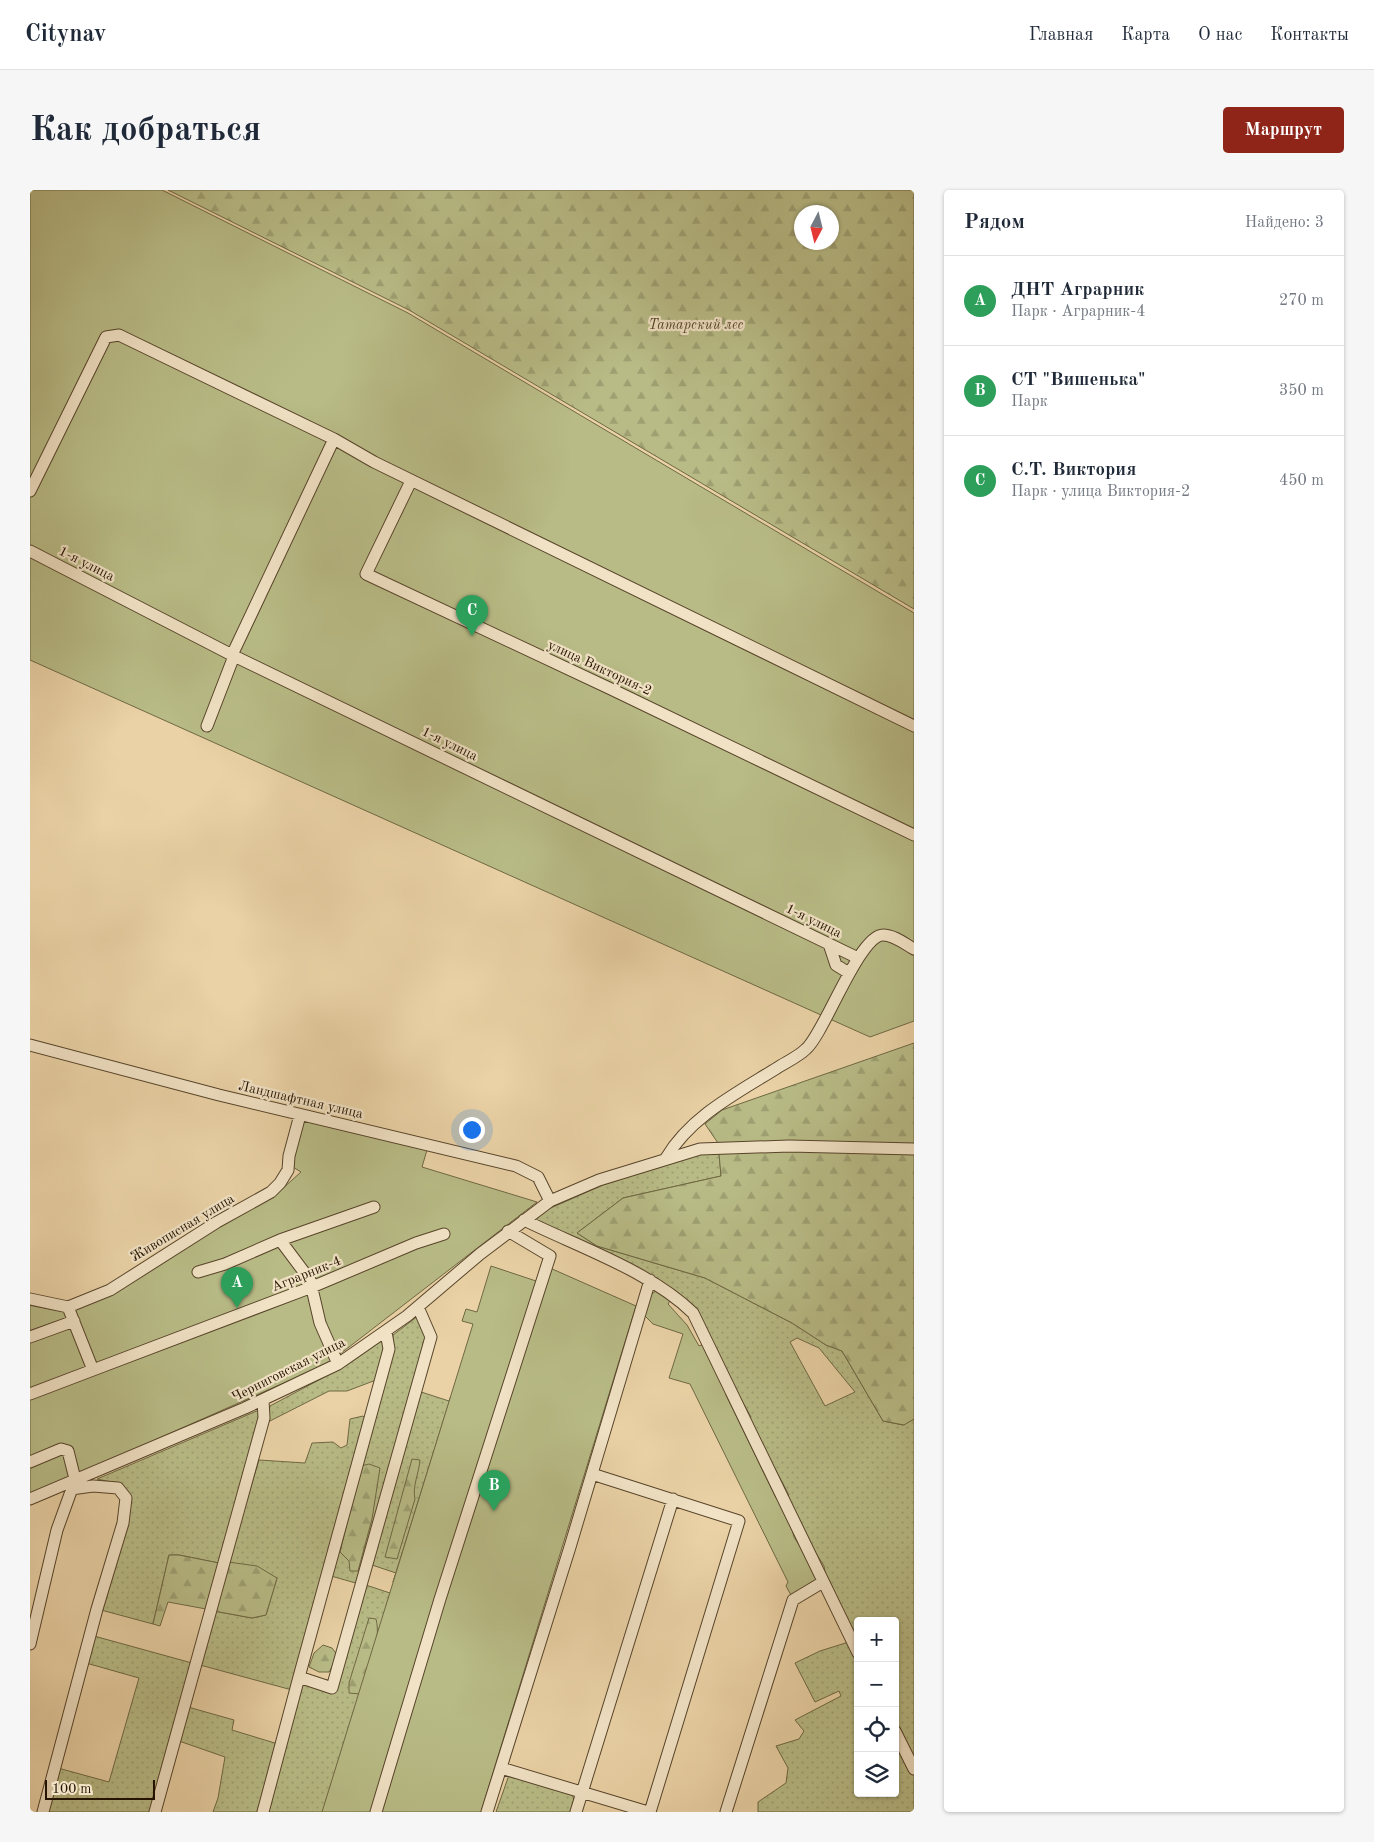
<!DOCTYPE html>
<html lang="ru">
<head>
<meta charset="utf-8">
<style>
  body { margin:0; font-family:"Old Standard TT",serif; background:#f6f6f7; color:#1f2937 }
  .controls { position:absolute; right:15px; bottom:15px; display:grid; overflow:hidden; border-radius:5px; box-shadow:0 1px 4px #0004 }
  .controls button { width:45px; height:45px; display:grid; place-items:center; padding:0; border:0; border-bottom:1px solid #e0e1e3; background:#fff; color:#1f2937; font:25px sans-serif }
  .compass { position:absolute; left:764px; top:15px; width:45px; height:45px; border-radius:50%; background:#fff; box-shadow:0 1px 4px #0004; rotate:187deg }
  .scale { position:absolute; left:15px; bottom:12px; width:110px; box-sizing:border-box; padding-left:5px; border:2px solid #261400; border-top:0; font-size:14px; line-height:18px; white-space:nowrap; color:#261400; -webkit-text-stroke:4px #f1e2c5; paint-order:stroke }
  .you { position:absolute; left:441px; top:939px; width:18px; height:18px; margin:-12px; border:4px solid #fff; border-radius:50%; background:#1a73e8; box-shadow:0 0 0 8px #1a73e833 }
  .badge { display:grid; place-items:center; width:32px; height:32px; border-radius:50%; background:#8f2418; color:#fff; font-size:16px; font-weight:700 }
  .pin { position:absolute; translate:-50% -41px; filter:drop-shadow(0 1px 2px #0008) }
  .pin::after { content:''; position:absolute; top:26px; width:18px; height:15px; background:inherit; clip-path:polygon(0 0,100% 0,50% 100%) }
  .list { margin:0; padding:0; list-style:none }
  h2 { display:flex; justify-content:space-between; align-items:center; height:65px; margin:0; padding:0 20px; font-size:21px }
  h2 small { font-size:16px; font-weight:400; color:#747a83 }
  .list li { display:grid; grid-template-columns:32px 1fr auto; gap:15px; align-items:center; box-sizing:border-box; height:90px; padding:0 20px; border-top:1px solid #e0e1e3 }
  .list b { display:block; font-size:19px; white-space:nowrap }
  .list p { margin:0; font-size:16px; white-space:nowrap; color:#747a83 }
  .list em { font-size:16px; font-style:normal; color:#747a83 }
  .icon { flex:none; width:28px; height:28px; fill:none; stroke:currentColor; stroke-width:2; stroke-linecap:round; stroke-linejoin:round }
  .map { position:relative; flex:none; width:884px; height:1622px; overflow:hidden; border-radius:5px }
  header { display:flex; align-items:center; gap:30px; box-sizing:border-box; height:70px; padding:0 25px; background:#fff; border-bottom:1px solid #e0e1e3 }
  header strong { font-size:24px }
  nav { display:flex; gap:28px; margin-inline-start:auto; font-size:18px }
  .intro { display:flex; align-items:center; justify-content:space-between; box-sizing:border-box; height:120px; padding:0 30px }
  h1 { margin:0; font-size:35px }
  .button { padding:12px 22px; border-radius:5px; background:#8f2418; color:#fff; font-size:18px; font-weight:700 }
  main { display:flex; gap:30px; padding:0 30px }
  aside { flex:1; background:#fff; border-radius:5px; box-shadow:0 1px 4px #0004 }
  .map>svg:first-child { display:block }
  .grass { fill:url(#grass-dots); stroke:#6f6843; fill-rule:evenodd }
  .forest { fill:url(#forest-firs); stroke:#6f6843; fill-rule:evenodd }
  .green { fill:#b8bb86; stroke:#6f6843 }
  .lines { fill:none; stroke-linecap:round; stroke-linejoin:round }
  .minor-casing { stroke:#57442a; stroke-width:13 }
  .minor { stroke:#f1e2c5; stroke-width:11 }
  .labels { text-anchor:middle; stroke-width:4.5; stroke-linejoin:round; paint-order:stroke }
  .park-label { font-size:14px; font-style:italic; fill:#524628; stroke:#f1e2c5 }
  .street-label { font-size:14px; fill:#261400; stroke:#f1e2c5 }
</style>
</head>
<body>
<header>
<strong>Citynav</strong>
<nav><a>Главная</a><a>Карта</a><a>О нас</a><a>Контакты</a></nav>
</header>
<div class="intro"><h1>Как добраться</h1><a class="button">Маршрут</a></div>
<main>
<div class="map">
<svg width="884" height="1622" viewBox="0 0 884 1622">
  <defs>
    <pattern id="grass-dots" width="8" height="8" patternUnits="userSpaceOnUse" patternTransform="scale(1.25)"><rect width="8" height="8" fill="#b8bb86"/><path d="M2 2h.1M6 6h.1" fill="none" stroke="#9ea072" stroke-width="1.8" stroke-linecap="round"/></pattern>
    <pattern id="forest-firs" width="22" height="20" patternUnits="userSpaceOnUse" patternTransform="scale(1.25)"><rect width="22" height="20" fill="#b8bb86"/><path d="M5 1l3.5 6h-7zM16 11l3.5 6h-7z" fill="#9ea072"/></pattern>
  </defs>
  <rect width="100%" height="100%" fill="#ead2a6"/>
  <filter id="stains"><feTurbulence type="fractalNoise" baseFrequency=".004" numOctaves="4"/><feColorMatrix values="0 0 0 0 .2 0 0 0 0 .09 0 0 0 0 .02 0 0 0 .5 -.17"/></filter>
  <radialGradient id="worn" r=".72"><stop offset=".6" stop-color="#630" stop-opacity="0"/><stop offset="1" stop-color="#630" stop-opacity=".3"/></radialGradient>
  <path class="grass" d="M689,962l2,24 -98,22 -46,35 20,13 108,32 87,45 34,22 16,6 41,70 20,4 11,-6v393h-156v-10l28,-19 2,-15 -12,-22 23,-7 5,-8 -9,-11 46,-24 -2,-5 -24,11 -20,-39 25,-12 35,-11 -29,-61 -2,-13 -17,-27 -20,-42 2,-2 -16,-30 -3,-1 -21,-43 2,-4 -62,-112 -152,-85 1,-4 6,-5 59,-26 97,-32zM767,1148l22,10 36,44 -30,14 -35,-64zM828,1431h37v172h-37z
    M388,1126l8,22 -67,246 -28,-8 62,-227v-14z
    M353,1150l2,9 -9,31 -29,11h-18l-63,32 4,-17 77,-41z
    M388,1201l31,10 2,-5 -58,186 3,-9 -27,-9z
    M229,1220l3,8 -43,145 -40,-8h-10l-16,69 -52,-14 26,-90 -11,-37 -19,-4z
    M333,1226l3,3 -74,271 -92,-25 14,-54 38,7 14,-3 11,-37 -49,-16 31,-102 46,3 7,-20 21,-1 8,6 6,-3 3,-26z
    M333,1394l27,9 -5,18 -13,201h-105l35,-131 31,9z
    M64,1446l98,27 -42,149h-104l12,-44 51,14 30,-104 -53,-15z
    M158,1517l46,13 -2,10 46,14 -19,68h-46l5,-14 7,-41 -46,-16z
    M479,1585l63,19 2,6 -3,12h-75z"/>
  <path class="forest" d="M138,0h746v419l-505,-299zM772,22h30v30h-30z
    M884,853v376l-10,6 -21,-4 -41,-70 -16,-6 -34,-22 -87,-45 -108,-32 -20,-13 46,-35 98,-22 -3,-33 -13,-19 17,-14z
    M382,1269l8,1c-1,13 -8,27 -5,39l-18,60 -12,-2z
    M339,1274l11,4 -8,51 -14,52h-8l-1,-10 -9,-9 21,-86z
    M139,1365h10l40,8 -13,46 -38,-7 -8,24 -7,-2z
    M198,1372l29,4 20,12 -11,37 -14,3 -38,-7z
    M339,1428l7,1c6,23 -9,53 -16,75l-11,-1v-10z
    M293,1455l9,3 6,8 -9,16h-10l-10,-5 5,-14z"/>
  <path class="green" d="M0,0h132l246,123 506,300v408l-44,16 -840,-377z
    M282,929l115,31 -5,17 115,35 -210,162 -297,131v-190l35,7 216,-122 20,-18 -8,-5 1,-18 9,-27z
    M461,1076l54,18 5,-16 86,38 -155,506h-159l151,-488 -11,-3 4,-12 11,3z
    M626,1101h4l11,8 -3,5 19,21 12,21 5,-2 22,45v6l50,103 4,2 10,22 4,15 16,25 6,17 -24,18 -6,-11 2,-4 -98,-198 -21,-6 14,-44 -30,-10 -9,-9 6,-20z"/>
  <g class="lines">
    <defs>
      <path id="minor" d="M381,291l-45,93 245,115 303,146
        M0,301l76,-154 13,-2 215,104 40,23 540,264
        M0,361l202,104 626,303
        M202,465l102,-216
        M177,536l27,-70
        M799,754l7,21 13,8
        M0,855l189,50 297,71 22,11 12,24
        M636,968c25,-42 71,-65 111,-90 9,-6 21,-11 29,-19 18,-15 53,-114 77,-114 11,0 22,9 31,14
        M494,1030c55,27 126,51 169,93l165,340
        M250,1050l30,40 10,43 18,41
        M168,1082l27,-8 55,-24 94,-33
        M0,1109l38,8 42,-17 107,-68 54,-30 9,-9 8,-13 1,-14 11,-41
        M0,1147l44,-16
        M63,1180l219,-83 104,-44 28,-9
        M0,1204l63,-24 -25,-63
        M0,1272l31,-13 7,2 7,28
        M562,1284l147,47 -89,291
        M0,1309l215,-91 93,-44 69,-48 73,-62 70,-53 49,-21 101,-31 89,-3 125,3
        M0,1454l27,-114 17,-47
        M269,1487l90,-328 -3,-17
        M865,1541l19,38
        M471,1578l147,44
        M13,1622l54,-203 26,-86 3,-25 -8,-10 -25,-2 -22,3
        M125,1622l109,-394 -1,-18
        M233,1622l36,-135 33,11 99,-351 -13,-30
        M346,1622l64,-213 110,-343 -42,-25
        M457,1622l83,-265 80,-267
        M546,1622l97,-313
        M696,1622l67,-212 30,-18"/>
    </defs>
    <use href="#minor" class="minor-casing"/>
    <use href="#minor" class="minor"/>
  </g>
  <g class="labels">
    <g class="park-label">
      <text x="666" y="139">Татарский лес</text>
    </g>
    <g class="street-label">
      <text transform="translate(57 373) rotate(27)" y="5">1-я улица</text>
      <text transform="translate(570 477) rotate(25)" y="5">улица Виктория-2</text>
      <text transform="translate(420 553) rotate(26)" y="5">1-я улица</text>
      <text transform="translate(784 730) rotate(26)" y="5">1-я улица</text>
      <text transform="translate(271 909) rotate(13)" y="5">Ландшафтная улица</text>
      <text transform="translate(152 1037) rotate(-31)" y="5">Живописная улица</text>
      <text transform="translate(276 1083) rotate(-22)" y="5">Аграрник-4</text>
      <text transform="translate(258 1179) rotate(-27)" y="5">Черниговская улица</text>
    </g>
  </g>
  <rect width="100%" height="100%" filter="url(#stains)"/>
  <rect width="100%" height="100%" fill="url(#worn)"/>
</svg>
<div class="controls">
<button>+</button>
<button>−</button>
<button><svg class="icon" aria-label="locate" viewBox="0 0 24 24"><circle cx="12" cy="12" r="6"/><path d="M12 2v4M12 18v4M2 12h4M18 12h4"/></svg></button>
<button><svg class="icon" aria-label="layers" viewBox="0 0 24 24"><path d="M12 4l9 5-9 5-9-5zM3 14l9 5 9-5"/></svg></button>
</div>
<svg class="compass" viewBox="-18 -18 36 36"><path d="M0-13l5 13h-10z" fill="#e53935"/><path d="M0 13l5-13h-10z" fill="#747a83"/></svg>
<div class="scale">100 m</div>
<div class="you"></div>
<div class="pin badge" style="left:207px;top:1118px;background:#2e9e5b">A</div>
<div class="pin badge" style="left:464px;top:1321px;background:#2e9e5b">B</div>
<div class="pin badge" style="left:442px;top:446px;background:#2e9e5b">C</div>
</div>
<aside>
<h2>Рядом<small>Найдено: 3</small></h2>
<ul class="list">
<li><span class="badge" style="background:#2e9e5b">A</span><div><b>ДНТ Аграрник</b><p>Парк · Аграрник-4</p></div><em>270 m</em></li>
<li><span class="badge" style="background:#2e9e5b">B</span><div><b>СТ &quot;Вишенька&quot;</b><p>Парк</p></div><em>350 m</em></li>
<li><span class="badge" style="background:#2e9e5b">C</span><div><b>С.Т. Виктория</b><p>Парк · улица Виктория-2</p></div><em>450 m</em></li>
</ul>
</aside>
</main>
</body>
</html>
